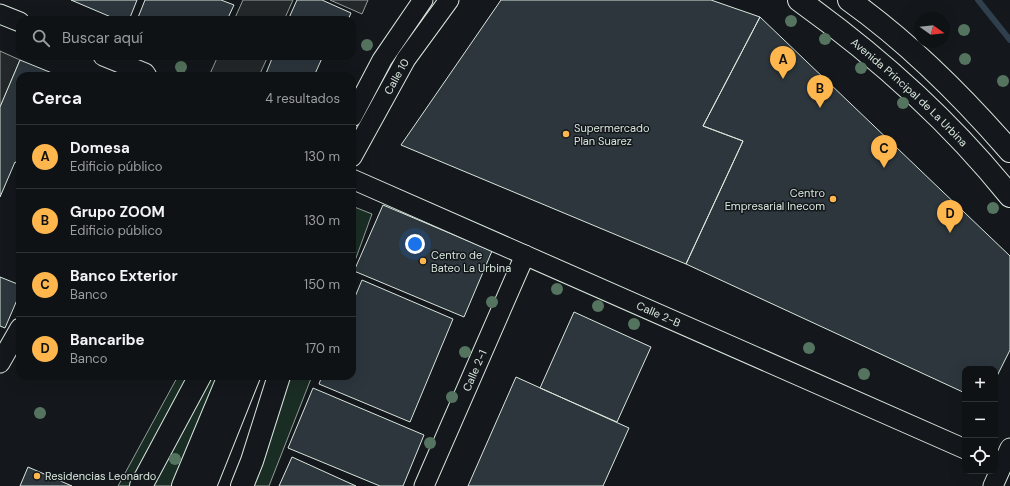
<!DOCTYPE html>
<html lang="es">
<head>
<meta charset="utf-8">
<style>
  body { margin:0; font-family:"DM Sans",sans-serif; background:#181b1e; color:#f1f3f6 }
  .controls { position:absolute; right:12px; bottom:12px; display:grid; overflow:hidden; border-radius:8px; box-shadow:0 4px 16px #0002 }
  .controls button { width:36px; height:36px; display:grid; place-items:center; padding:0; border:0; border-bottom:1px solid #2f3234; background:#0f1215; color:#f1f3f6; font:20px sans-serif }
  .compass { position:absolute; left:914px; top:12px; width:36px; height:36px; border-radius:50%; background:#0f1215; box-shadow:0 4px 16px #0002; rotate:105deg }
  .you { position:absolute; left:415px; top:244px; width:14px; height:14px; margin:-10px; border:3px solid #fff; border-radius:50%; background:#1a73e8; box-shadow:0 0 0 6px #1a73e833 }
  .badge { display:grid; place-items:center; width:26px; height:26px; border-radius:50%; background:#ffb74d; color:#111; font-size:13px; font-weight:700 }
  .pin { position:absolute; translate:-50% -33px; filter:drop-shadow(0 1px 2px #0008) }
  .pin::after { content:''; position:absolute; top:21px; width:14px; height:12px; background:inherit; clip-path:polygon(0 0,100% 0,50% 100%) }
  .list { margin:0; padding:0; list-style:none }
  h2 { display:flex; justify-content:space-between; align-items:center; height:52px; margin:0; padding:0 16px; font-size:17px }
  h2 small { font-size:13px; font-weight:400; color:#9b9ea0 }
  .list li { display:grid; grid-template-columns:26px 1fr auto; gap:12px; align-items:center; box-sizing:border-box; height:64px; padding:0 16px; border-top:1px solid #2f3234 }
  .list b { display:block; font-size:15px; white-space:nowrap }
  .list p { margin:0; font-size:13px; white-space:nowrap; color:#9b9ea0 }
  .list em { font-size:13px; font-style:normal; color:#9b9ea0 }
  .icon { flex:none; width:22px; height:22px; fill:none; stroke:currentColor; stroke-width:2; stroke-linecap:round; stroke-linejoin:round }
  .map { position:relative; flex:none; width:1010px; height:486px; overflow:hidden }
  .search { position:absolute; background:#0f1215; box-shadow:0 4px 16px #0002; left:16px; top:16px; width:340px; height:44px; display:flex; align-items:center; gap:10px; box-sizing:border-box; padding:0 14px; border-radius:12px; color:#9b9ea0; font-size:15px }
  .panel { position:absolute; background:#0f1215; box-shadow:0 4px 16px #0002; left:16px; top:72px; width:340px; height:308px; border-radius:12px }
  .map>svg:first-child { display:block }
  .green { fill:#1a2d24; stroke:#939e99 }
  .parking { fill:#24282b; stroke:#939e99 }
  .lines { fill:none; stroke-linecap:round; stroke-linejoin:round }
  .stream { stroke:#2f3f4d; stroke-width:6 }
  .building { fill:#2c363c; stroke:#d8e6dc }
  .minor-casing { stroke:#d8e6dc; stroke-width:21 }
  .secondary-casing { stroke:#d8e6dc; stroke-width:24 }
  .motorway-casing { stroke:#d8e6dc; stroke-width:24 }
  .minor { stroke:#14181c; stroke-width:19 }
  .secondary { stroke:#14181c; stroke-width:22 }
  .motorway { stroke:#14181c; stroke-width:22 }
  .tree { fill:#55745f }
  .poi-dot { fill:#ffb74d; stroke:#14181c; stroke-width:1.5 }
  .labels { text-anchor:middle; stroke-width:3; stroke-linejoin:round; paint-order:stroke }
  .street-label { font-size:11px; fill:#d8e6dc; stroke:#14181c }
  .poi-label { font-size:11px; fill:#d8e6dc; stroke:#14181c; text-anchor:start }
</style>
</head>
<body>
<div class="map">
<svg width="1010" height="486" viewBox="0 0 1010 486">
  <rect width="100%" height="100%" fill="#14181c"/>
  <path class="green" d="M352,206l20,8 -20,55z
    M178,376h15l-59,110h-16z
    M210,376h10l-45,110h-25z
    M287,376h25l-43,110h-20z"/>
  <path class="parking" d="M243,0h50l-9,20h-50z
    M330,0h38l-6,14z
    M0,51l20,9 -20,47z
    M218,56h50l-9,20h-50z"/>
  <g class="lines">
    <path class="stream" d="M978,0l32,40"/>
  </g>
  <path class="building" d="M71,0h66l-8,20h-11z
    M145,0h76l13,5 -7,15h-90z
    M297,0h25l29,13 -3,7h-60z
    M501,0h210l49,17 -57,109 40,15 -57,123 -285,-119z
    M760,17l250,239v94l-15,30v-11h-30v24l-279,-129 57,-123 -40,-15z
    M273,56h50l-9,20h-49z
    M20,60l32,13 -1,3h-31v88l-5,-2 -15,35v-90z
    M383,205l109,46 -28,66 -110,-46z
    M0,277l20,8v8l-15,35 -5,-2z
    M362,280l91,39 -43,103 -91,-38 3,-8h30v-72z
    M574,312l77,35 -34,75 -77,-34z
    M516,377l113,51 -26,58h-135z
    M313,388l111,47 -21,51h-23l-92,-38z
    M292,457l64,29h-77z
    M28,467l44,19h-52z"/>
  <g class="lines">
    <defs>
      <g id="minor">
        <path d="M0,14l20,8"/>
        <path d="M103,56l42,17 2,3"/>
        <path d="M352,117l30,-57 41,-60"/>
        <path id="s1" d="M352,157l54,-98 43,-59"/>
        <path id="s2" d="M352,179l613,270"/>
        <path d="M0,363l20,-35"/>
        <path id="s3" d="M424,486l101,-231"/>
        <path d="M993,486l17,-38"/>
      </g>
      <g id="secondary">
        <path id="s4" d="M799,0c78,56 151,121 211,196"/>
        <path d="M849,0c59,42 114,97 161,151"/>
      </g>
      <path id="motorway" d="M141,486l59,-110
        M183,486l46,-110
        M205,486l44,-110
        M242,486l10,-25 27,-85"/>
    </defs>
    <use href="#minor" class="minor-casing"/>
    <use href="#secondary" class="secondary-casing"/>
    <use href="#motorway" class="motorway-casing"/>
    <use href="#minor" class="minor"/>
    <use href="#secondary" class="secondary"/>
    <use href="#motorway" class="motorway"/>
  </g>
  <g class="tree">
    <circle cx="791" cy="21" r="6"/>
    <circle cx="964" cy="30" r="6"/>
    <circle cx="825" cy="39" r="6"/>
    <circle cx="367" cy="45" r="6"/>
    <circle cx="965" cy="59" r="6"/>
    <circle cx="181" cy="67" r="6"/>
    <circle cx="861" cy="68" r="6"/>
    <circle cx="1003" cy="81" r="6"/>
    <circle cx="903" cy="103" r="6"/>
    <circle cx="993" cy="208" r="6"/>
    <circle cx="557" cy="289" r="6"/>
    <circle cx="492" cy="302" r="6"/>
    <circle cx="598" cy="306" r="6"/>
    <circle cx="634" cy="324" r="6"/>
    <circle cx="809" cy="348" r="6"/>
    <circle cx="465" cy="352" r="6"/>
    <circle cx="864" cy="374" r="6"/>
    <circle cx="452" cy="397" r="6"/>
    <circle cx="40" cy="413" r="6"/>
    <circle cx="430" cy="443" r="6"/>
    <circle cx="175" cy="459" r="6"/>
  </g>
  <g class="poi-dot">
    <circle cx="566" cy="134" r="4"/>
    <circle cx="833" cy="199" r="4"/>
    <circle cx="423" cy="261" r="4"/>
    <circle cx="37" cy="476" r="4"/>
  </g>
  <g class="labels">
    <g class="street-label">
      <text dy="4" stroke="none"><textPath href="#s1" startOffset="92">Calle 10</textPath></text>
      <text dy="4" stroke="none"><textPath href="#s4" startOffset="144">Avenida Principal de La Urbina</textPath></text>
      <text dy="4" stroke="none"><textPath href="#s2" startOffset="335">Calle 2-B</textPath></text>
      <text dy="4" stroke="none"><textPath href="#s3" startOffset="126">Calle 2-1</textPath></text>
    </g>
    <g class="poi-label">
      <text x="574" y="132">Supermercado<tspan x="574" dy="13">Plan Suarez</tspan></text>
      <text x="825" y="197" text-anchor="end">Centro<tspan x="825" dy="13">Empresarial Inecom</tspan></text>
      <text x="431" y="259">Centro de<tspan x="431" dy="13">Bateo La Urbina</tspan></text>
      <text x="45" y="480">Residencias Leonardo</text>
    </g>
  </g>
</svg>
<div class="controls">
<button>+</button>
<button>−</button>
<button><svg class="icon" aria-label="locate" viewBox="0 0 24 24"><circle cx="12" cy="12" r="6"/><path d="M12 2v4M12 18v4M2 12h4M18 12h4"/></svg></button>
</div>
<svg class="compass" viewBox="-18 -18 36 36"><path d="M0-13l5 13h-10z" fill="#e53935"/><path d="M0 13l5-13h-10z" fill="#9b9ea0"/></svg>
<div class="you"></div>
<div class="pin badge" style="left:783px;top:79px">A</div>
<div class="pin badge" style="left:820px;top:108px">B</div>
<div class="pin badge" style="left:884px;top:168px">C</div>
<div class="pin badge" style="left:950px;top:233px">D</div>
<div class="search"><svg class="icon" aria-label="search" viewBox="0 0 24 24"><circle cx="10" cy="10" r="6"/><path d="M15 15l6 6"/></svg>Buscar aquí</div>
<section class="panel">
<h2>Cerca<small>4 resultados</small></h2>
<ul class="list">
<li><span class="badge">A</span><div><b>Domesa</b><p>Edificio público</p></div><em>130 m</em></li>
<li><span class="badge">B</span><div><b>Grupo ZOOM</b><p>Edificio público</p></div><em>130 m</em></li>
<li><span class="badge">C</span><div><b>Banco Exterior</b><p>Banco</p></div><em>150 m</em></li>
<li><span class="badge">D</span><div><b>Bancaribe</b><p>Banco</p></div><em>170 m</em></li>
</ul>
</section>
</div>
</body>
</html>
